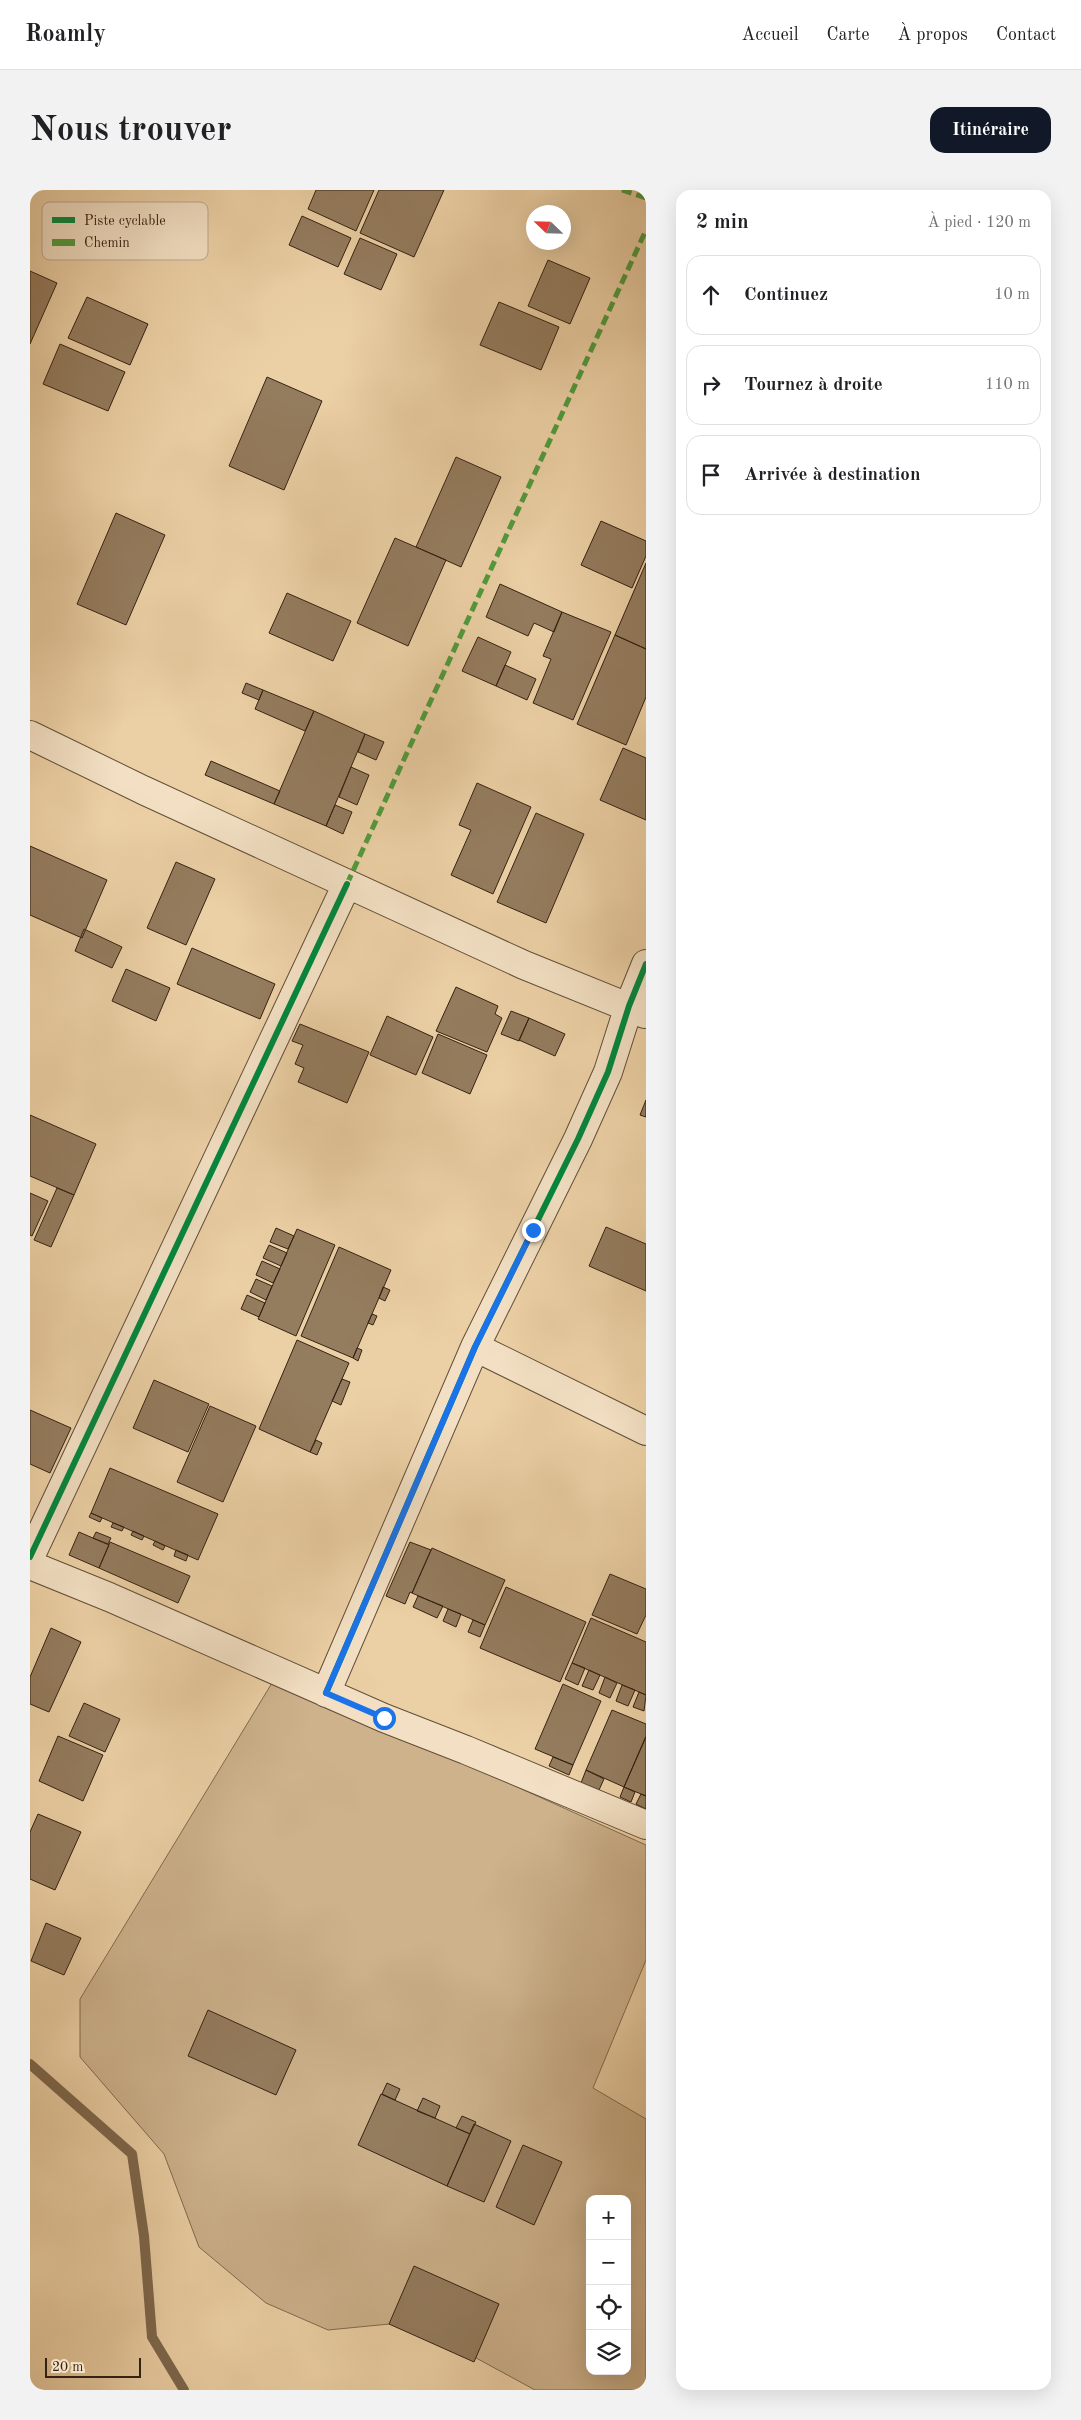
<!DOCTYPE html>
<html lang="fr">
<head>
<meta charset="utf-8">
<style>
  body { margin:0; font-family:"Old Standard TT",serif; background:#f2f2f2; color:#202124 }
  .controls { position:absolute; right:15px; bottom:15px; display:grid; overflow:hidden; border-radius:10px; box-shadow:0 5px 20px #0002 }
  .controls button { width:45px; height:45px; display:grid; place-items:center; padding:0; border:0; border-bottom:1px solid #e0e0e0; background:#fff; color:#202124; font:25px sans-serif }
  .compass { position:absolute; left:496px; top:15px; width:45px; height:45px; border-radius:50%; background:#fff; box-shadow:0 5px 20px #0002; rotate:293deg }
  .scale { position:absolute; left:15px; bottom:12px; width:96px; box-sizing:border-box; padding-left:5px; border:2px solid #342212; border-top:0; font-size:14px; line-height:18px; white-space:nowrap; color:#342212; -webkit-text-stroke:4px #f3e0c4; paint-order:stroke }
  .stop { position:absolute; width:15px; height:15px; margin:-11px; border:4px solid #1a73e8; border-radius:50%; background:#fff }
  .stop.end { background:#1a73e8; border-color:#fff; box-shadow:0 1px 5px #0008 }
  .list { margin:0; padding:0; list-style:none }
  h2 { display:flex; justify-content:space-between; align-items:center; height:65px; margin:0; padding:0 20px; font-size:21px }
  h2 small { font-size:16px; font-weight:400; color:#757577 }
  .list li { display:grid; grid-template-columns:32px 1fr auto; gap:15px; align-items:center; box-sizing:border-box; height:80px; margin:0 10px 10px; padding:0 10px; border:1px solid #e0e0e0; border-radius:15px }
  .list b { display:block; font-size:19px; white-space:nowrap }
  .list em { font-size:16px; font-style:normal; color:#757577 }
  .icon { flex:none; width:28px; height:28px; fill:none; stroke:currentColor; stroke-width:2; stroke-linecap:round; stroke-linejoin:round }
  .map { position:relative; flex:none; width:616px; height:2200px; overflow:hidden; border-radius:15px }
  header { display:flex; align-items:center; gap:30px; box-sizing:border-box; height:70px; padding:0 25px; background:#fff; border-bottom:1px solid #e0e0e0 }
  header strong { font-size:24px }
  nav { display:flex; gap:28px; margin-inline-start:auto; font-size:18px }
  .intro { display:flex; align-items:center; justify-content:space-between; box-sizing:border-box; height:120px; padding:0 30px }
  h1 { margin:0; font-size:35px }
  .button { padding:12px 22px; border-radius:15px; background:#111827; color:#fff; font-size:18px; font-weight:700 }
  main { display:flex; gap:30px; padding:0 30px }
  aside { flex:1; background:#fff; border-radius:15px; box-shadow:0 5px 20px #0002 }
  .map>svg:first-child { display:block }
  .green { fill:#cdb28c; stroke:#806a4f; fill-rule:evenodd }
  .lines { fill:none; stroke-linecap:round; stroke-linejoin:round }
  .stream { stroke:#7d674c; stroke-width:10 }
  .building { fill:#947c5e; stroke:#342212 }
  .minor-casing { stroke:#624e37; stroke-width:30 }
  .minor { stroke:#f3e0c4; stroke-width:28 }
  .quiet { stroke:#519b3c; stroke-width:5; stroke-dasharray:10 5; stroke-linecap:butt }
  .cycleway-casing { stroke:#f3e0c4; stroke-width:9 }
  .cycleway { stroke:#00873e; stroke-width:6 }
  .route { stroke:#1a73e8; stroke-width:6 }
  .key { fill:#f3e0c4; stroke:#baa78f; stroke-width:1 }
  .key-label { font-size:14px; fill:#342212 }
</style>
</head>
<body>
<header>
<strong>Roamly</strong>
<nav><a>Accueil</a><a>Carte</a><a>À propos</a><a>Contact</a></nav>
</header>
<div class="intro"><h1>Nous trouver</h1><a class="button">Itinéraire</a></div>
<main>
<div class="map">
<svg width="616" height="2200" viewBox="0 0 616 2200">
  <rect width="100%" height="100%" fill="#ecd0a5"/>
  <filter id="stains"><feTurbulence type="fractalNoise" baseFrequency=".004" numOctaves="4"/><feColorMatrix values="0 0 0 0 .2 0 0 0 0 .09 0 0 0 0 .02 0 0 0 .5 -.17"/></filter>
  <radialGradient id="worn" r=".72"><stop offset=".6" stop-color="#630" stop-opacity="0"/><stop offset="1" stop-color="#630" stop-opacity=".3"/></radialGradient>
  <path class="green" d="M245,1488l371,167v115l-53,128 53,31v271h-111l-125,-68 -82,8 -62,-27 -67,-56 -35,-93 -84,-97v-58zM560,2009h37v172h-37z"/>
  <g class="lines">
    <path class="stream" d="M0,1874l102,90 12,82 8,101 32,53"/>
  </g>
  <path class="building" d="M286,0h58l-18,41 -48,-22z
    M349,0h65l-30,67 -54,-24z
    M272,26l49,22 -13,29 -49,-22z
    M330,48l37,16 -16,36 -37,-16z
    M518,70l42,18 -20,46 -42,-18z
    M0,81l27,12 -27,61z
    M57,107l61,27 -18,41 -62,-27z
    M469,112l60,25 -18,43 -61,-25z
    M30,154l65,28 -17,39 -65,-27z
    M237,187l55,24 -38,89 -55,-24z
    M426,267l45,20 -40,90 -45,-20z
    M86,323l49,22 -39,90 -49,-21z
    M571,331l45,20v15l-14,32 -51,-23z
    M365,348l51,22 -38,86 -51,-23z
    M616,373v86l-31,-14z
    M470,394l62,28 -8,20 -20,-9 -6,13 -42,-19z
    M257,403l64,28 -18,40 -64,-28z
    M532,422l49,20 -38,88 -40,-17 18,-44 -8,-3z
    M585,445l31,14v48l-20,48 -49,-21z
    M448,447l33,15 -15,34 -34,-15z
    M475,475l31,14 -9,21 -31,-14z
    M216,493l17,7 -4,10 -17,-7z
    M233,500l51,21 -9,20 -50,-22z
    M284,521l51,23 -39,92 -52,-22z
    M335,544l19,8 -8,18 -18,-8z
    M593,558l23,10v62l-46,-20z
    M181,571l69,30 -6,13 -69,-29z
    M321,577l18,8 -12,30 -18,-8z
    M447,593l54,24 -38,87 -42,-19 20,-45 -12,-5z
    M305,615l17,7 -9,22 -17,-8z
    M506,623l48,21 -38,89 -49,-21z
    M0,656l77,34 -25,58 -52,-23z
    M146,672l39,17 -29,66 -39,-17z
    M54,739l38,18 -10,21 -37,-17z
    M162,758l83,36 -15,35 -83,-35z
    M96,779l44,19 -14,33 -44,-20z
    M426,797l42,19 -3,8 7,4 -15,34 -51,-21z
    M481,821l18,7 -10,23 -18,-7z
    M357,826l46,21 -17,38 -46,-20z
    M499,828l36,16 -10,22 -36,-16z
    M270,834l69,28 -22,51 -49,-21 6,-14 -9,-4 8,-19 -11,-4z
    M408,844l49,21 -17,39 -48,-21z
    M616,910v17l-6,-2z
    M0,925l66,29 -22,51 -44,-19z
    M27,998l17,7 -23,52 -17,-7z
    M0,1003l18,8 -16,35 -2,-1z
    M576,1037l40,17v47l-57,-25z
    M246,1038l18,8 -6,13 -18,-7z
    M267,1039l38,16 -39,91 -38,-17z
    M239,1055l18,8 -6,13 -18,-8z
    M309,1057l52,23 -38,88 -52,-22z
    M232,1071l18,8 -7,14 -17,-8z
    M226,1089l16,7 -6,14 -16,-8z
    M353,1097l7,3 -5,11 -6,-3z
    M217,1105l18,8 -6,14 -18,-8z
    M342,1124l5,2 -4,9 -5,-2z
    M267,1150l52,23 -39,89 -51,-23z
    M327,1158l5,2 -4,11 -5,-3z
    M312,1189l8,3 -9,23 -9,-4z
    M124,1190l55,24 -21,48 -55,-24z
    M180,1216l46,20 -33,76 -46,-20z
    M0,1220l41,18 -21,45 -20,-9z
    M286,1250l6,3 -5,12 -7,-3z
    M80,1278l108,46 -20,46 -107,-47z
    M61,1323l11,5 -2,4 -11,-5z
    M83,1333l11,4 -2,4 -11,-4z
    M103,1341l11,5 -2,4 -11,-5z
    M49,1342l30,13 -10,23 -30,-13z
    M66,1342l15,6 -3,6 -15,-6z
    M125,1351l10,5 -2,4 -10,-5z
    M80,1352l80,34 -12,27 -79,-35z
    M380,1352l21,8 -19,43 -2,-1 -5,12 -19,-8z
    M402,1358l73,32 -20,45 -73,-32z
    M146,1360l12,5 -2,6 -12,-5z
    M580,1384l36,15v26l-9,19 -45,-19z
    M476,1397l80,35 -26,60 -80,-34z
    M388,1406l25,10 -6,12 -24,-11z
    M418,1419l13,5 -5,13 -13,-6z
    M561,1428l55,24v53l-74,-32z
    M443,1430l12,5 -5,12 -12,-5z
    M21,1438l30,14 -32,70 -19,-8v-27z
    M542,1473l13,5 -7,17 -13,-6z
    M559,1480l11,5 -7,15 -11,-4z
    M575,1487l12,6 -7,15 -11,-5z
    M533,1494l38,17 -28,64 -38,-16z
    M592,1495l13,5 -7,16 -12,-5z
    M609,1502l7,3 -2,16 -11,-4z
    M54,1513l36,16 -15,33 -36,-16z
    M582,1520l34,14v12l-22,51 -38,-17z
    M28,1546l45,19 -20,46 -44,-20z
    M616,1547v59l-22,-9z
    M523,1567l20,8 -4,10 -20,-9z
    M556,1580l18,9 -5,11 -18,-7z
    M594,1597l11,5 -4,10 -11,-5z
    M611,1604l5,2v13l-10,-5z
    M8,1624l43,18 -26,58 -25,-11v-47z
    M16,1733l35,15 -17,37 -33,-14z
    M178,1820l88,40 -20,45 -88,-39z
    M357,1893l13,6 -5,11 -13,-6z
    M351,1904l89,40 -23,52 -89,-41z
    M393,1908l17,8 -5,12 -18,-7z
    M432,1926l14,6 -6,12 -14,-6z
    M444,1934l37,17 -27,61 -37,-16z
    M493,1955l39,17 -28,63 -38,-18z
    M384,2076l85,38 -25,58 -85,-38z"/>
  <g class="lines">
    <defs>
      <path id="minor" d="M0,545l113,55 381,175 121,49
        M445,1157l171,84
        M0,1367l317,-673
        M0,1375l79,32 275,121 82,32 180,75
        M296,1503l149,-346 103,-208 30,-67 21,-66 17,-42"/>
    </defs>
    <use href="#minor" class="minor-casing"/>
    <use href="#minor" class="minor"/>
    <path class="quiet" d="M592,0l24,8
      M317,694l299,-654"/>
    <defs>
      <path id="cycleway" d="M0,1367l317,-673
        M296,1503l149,-346 103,-208 30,-67 21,-66 17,-42"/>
    </defs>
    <use href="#cycleway" class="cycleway-casing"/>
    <use href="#cycleway" class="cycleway"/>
  </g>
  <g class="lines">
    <path class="route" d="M354,1528l-58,-25 149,-346 58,-117"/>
  </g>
  <rect x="12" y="12" width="166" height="58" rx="8" class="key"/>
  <rect x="22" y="27" width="23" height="6" fill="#00873e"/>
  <rect x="22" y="49" width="23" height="7" fill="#519b3c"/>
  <g class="key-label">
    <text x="54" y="35">Piste cyclable</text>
    <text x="54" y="57">Chemin</text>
  </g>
  <rect width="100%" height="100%" filter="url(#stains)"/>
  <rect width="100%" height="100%" fill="url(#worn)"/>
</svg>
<div class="controls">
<button>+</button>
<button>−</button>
<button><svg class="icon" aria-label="locate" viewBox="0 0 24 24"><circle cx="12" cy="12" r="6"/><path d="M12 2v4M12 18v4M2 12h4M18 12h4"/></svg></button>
<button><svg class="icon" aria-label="layers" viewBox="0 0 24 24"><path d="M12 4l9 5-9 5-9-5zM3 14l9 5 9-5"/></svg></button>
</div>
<svg class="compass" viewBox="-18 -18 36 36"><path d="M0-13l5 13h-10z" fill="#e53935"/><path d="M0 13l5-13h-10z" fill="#757577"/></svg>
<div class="scale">20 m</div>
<div class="stop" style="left:354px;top:1528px"></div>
<div class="stop end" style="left:503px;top:1040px"></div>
</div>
<aside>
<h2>2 min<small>À pied · 120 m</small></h2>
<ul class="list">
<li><svg class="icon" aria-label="ahead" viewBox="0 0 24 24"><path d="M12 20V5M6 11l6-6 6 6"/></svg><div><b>Continuez</b></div><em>10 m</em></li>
<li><svg class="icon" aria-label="right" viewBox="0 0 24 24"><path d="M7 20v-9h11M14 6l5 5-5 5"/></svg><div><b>Tournez à droite</b></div><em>110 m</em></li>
<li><svg class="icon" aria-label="arrive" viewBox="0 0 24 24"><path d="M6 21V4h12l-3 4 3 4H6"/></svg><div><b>Arrivée à destination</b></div></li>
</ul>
</aside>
</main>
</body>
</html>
